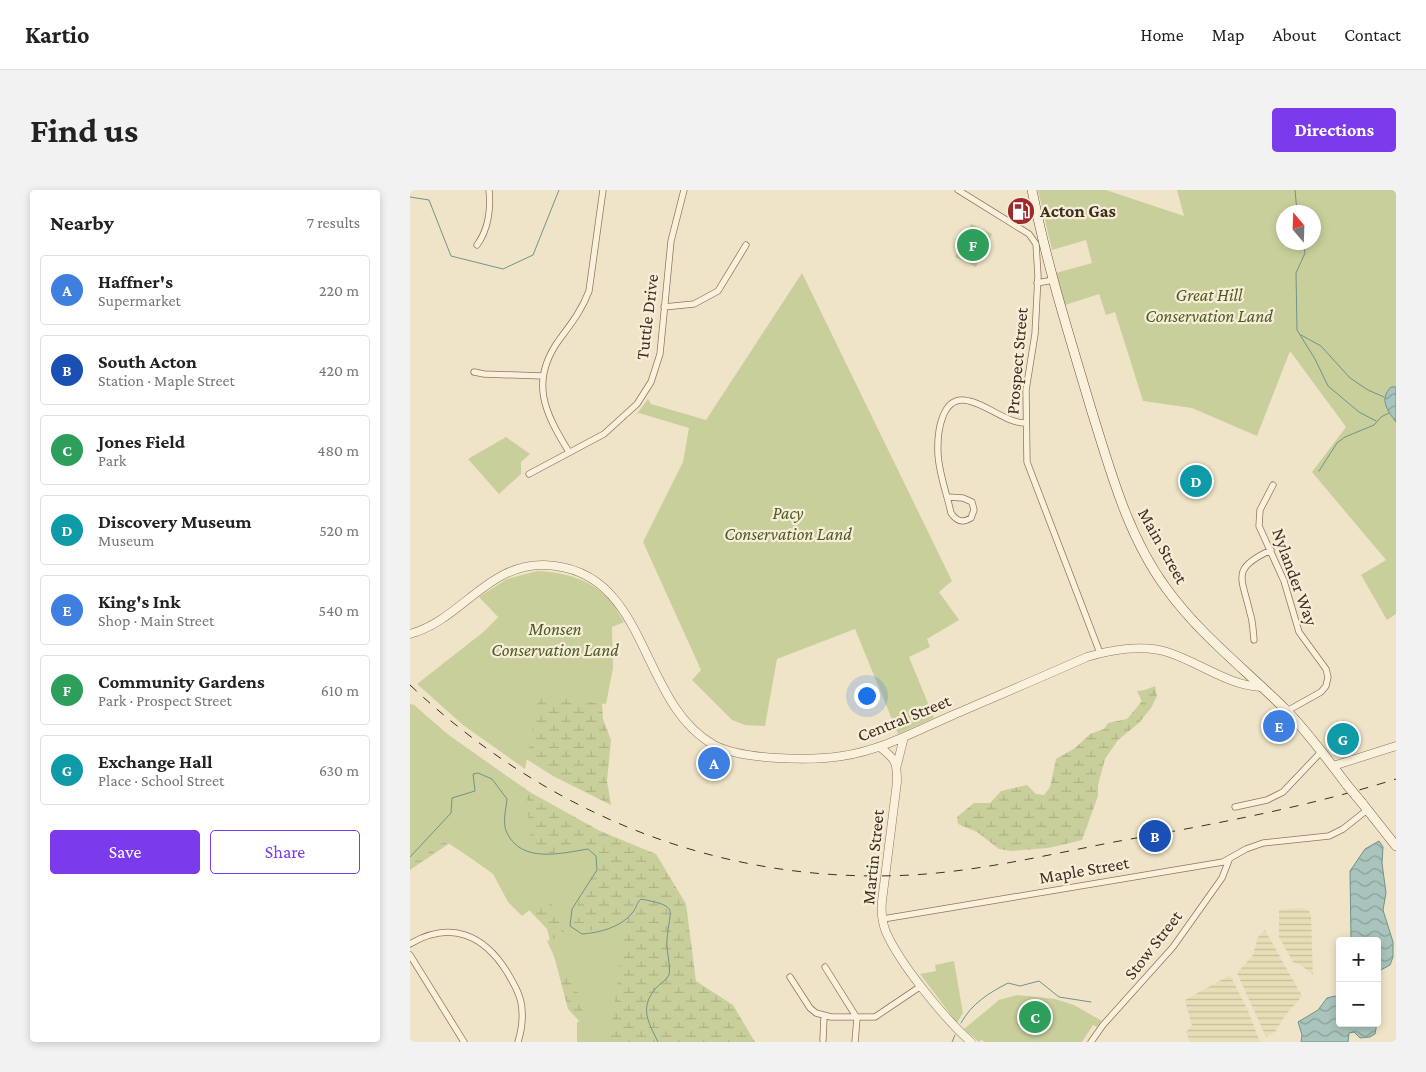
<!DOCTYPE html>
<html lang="en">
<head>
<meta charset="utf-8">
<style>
  body { margin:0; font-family:"Crimson Pro",serif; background:#f2f2f2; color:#222 }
  .controls { position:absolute; right:15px; bottom:15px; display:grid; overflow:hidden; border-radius:5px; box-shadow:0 2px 8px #0003 }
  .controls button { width:45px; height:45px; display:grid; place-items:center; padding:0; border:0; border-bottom:1px solid #e0e0e0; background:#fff; color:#222; font:25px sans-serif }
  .compass { position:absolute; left:866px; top:15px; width:45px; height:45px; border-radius:50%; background:#fff; box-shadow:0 2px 8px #0003; rotate:341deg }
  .you { position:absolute; left:456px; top:505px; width:18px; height:18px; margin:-12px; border:4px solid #fff; border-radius:50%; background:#1a73e8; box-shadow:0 0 0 8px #1a73e833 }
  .badge { display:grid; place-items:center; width:32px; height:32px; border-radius:50%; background:#7c3aed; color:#fff; font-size:16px; font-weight:700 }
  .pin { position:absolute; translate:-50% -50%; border:2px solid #fff; box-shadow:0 1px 5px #0006 }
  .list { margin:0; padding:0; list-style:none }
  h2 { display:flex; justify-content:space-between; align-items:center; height:65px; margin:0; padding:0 20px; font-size:21px }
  h2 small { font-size:16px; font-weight:400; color:#767676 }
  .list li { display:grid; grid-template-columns:32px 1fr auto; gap:15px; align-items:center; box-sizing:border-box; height:70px; margin:0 10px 10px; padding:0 10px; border:1px solid #e0e0e0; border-radius:5px }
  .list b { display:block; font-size:19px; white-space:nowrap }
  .list p { margin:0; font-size:16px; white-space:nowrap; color:#767676 }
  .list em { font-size:16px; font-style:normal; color:#767676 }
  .actions { display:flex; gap:10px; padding:15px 20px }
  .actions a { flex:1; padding:11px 0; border:1px solid #7c3aed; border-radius:5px; text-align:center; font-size:18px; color:#7c3aed }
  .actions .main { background:#7c3aed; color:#fff }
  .map { position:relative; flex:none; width:986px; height:852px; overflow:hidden; border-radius:5px }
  header { display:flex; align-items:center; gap:30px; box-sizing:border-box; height:70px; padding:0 25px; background:#fff; border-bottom:1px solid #e0e0e0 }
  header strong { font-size:24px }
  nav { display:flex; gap:28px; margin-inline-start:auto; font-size:18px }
  .intro { display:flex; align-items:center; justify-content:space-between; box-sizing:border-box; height:120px; padding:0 30px }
  h1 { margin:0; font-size:35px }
  .button { padding:12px 22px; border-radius:5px; background:#7c3aed; color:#fff; font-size:18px; font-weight:700 }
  main { display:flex; gap:30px; padding:0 30px }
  aside { flex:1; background:#fff; border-radius:5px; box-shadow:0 2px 8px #0003 }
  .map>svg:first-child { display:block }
  .farmland { fill:url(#farmland-rules) }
  .wetland { fill:url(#wetland-marsh) }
  .green { fill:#c9cf9b; fill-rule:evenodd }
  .water { fill:url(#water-waves); stroke:#6f938a }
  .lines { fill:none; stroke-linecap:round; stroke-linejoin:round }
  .stream { stroke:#6f938a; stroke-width:1 }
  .minor-casing { stroke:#8d765c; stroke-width:7 }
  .tertiary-casing { stroke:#8d765c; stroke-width:9 }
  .secondary-casing { stroke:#6f573f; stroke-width:10 }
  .minor { stroke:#faf1dc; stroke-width:5.5 }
  .tertiary { stroke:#faf1dc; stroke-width:8 }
  .secondary { stroke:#faf1dc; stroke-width:9 }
  .rail { stroke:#3d2e20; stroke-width:1; stroke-dasharray:9 9; stroke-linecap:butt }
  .secondary-bridge-casing { stroke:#6f573f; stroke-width:10; stroke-linecap:butt }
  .secondary-bridge { stroke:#faf1dc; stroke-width:9 }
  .labels { text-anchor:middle; stroke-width:4.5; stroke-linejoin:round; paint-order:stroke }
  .poi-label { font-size:18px; font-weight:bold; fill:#3d2e20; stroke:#f7eed8; text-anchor:start }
  .park-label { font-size:18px; font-style:italic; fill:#4d5a26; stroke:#f7eed8 }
  .street-label { font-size:18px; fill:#3d2e20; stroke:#f7eed8 }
</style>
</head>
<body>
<header>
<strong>Kartio</strong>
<nav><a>Home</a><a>Map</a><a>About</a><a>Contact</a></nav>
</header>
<div class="intro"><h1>Find us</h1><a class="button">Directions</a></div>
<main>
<aside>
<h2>Nearby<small>7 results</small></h2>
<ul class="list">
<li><span class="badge" style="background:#3f7fe0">A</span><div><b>Haffner's</b><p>Supermarket</p></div><em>220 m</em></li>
<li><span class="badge" style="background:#1a4fb4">B</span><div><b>South Acton</b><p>Station · Maple Street</p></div><em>420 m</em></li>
<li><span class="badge" style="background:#2e9e5b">C</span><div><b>Jones Field</b><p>Park</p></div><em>480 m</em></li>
<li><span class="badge" style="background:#0f9aa8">D</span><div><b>Discovery Museum</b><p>Museum</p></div><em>520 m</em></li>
<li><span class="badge" style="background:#3f7fe0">E</span><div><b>King's Ink</b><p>Shop · Main Street</p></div><em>540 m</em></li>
<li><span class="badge" style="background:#2e9e5b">F</span><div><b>Community Gardens</b><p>Park · Prospect Street</p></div><em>610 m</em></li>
<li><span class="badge" style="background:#0f9aa8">G</span><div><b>Exchange Hall</b><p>Place · School Street</p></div><em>630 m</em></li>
</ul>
<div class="actions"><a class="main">Save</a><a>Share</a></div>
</aside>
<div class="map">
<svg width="986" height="852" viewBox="0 0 986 852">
  <defs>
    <pattern id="farmland-rules" width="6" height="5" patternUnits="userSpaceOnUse" patternTransform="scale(1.25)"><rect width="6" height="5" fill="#e6deb5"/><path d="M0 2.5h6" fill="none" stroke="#c6bf9b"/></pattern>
    <pattern id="wetland-marsh" width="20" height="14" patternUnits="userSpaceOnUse" patternTransform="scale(1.25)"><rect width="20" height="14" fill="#c9cf9b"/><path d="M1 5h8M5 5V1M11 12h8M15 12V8" fill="none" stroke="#aeb285"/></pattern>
    <pattern id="water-waves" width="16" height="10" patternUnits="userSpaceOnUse" patternTransform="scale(1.25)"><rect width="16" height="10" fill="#a9c4bc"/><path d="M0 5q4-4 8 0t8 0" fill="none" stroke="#8ba098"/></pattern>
  </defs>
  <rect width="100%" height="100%" fill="#f0e4c8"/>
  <path class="farmland" d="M892,718l7,3 2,5 2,59 -12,-10 -8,-3 -14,-25v-27z
    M855,740l37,66 -18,21 -9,15 -9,5 -29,-64 16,-18 5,-18z
    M820,785l18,36 12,31h-70l-4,-10 6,-6 -7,-26z"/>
  <path class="wetland" d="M99,416l92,81 2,32 8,21 -4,41 4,24 -58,-29 -50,-32 -73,-57z
    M745,496l2,10 -6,12 -12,15 -21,17 -13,19 -7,26v11l-16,44 -34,8 -37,3 -12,-2 -22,-17 -19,-8 -1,-7 17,-14h16l11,-12 26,-6 9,9 8,1 6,-8 6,-28 19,-11 15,-14 14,-5 4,-6 19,-4 15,-18 -5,-10 8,-1z
    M3,514l33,29 82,58 72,40 56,23 30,50 10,77 37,24 22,37h-156l-31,-33 -21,-80 -47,-50 -50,-36 -40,27v-119z"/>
  <path class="green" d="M628,0h68l78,26 -7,-26h219v424l-9,6 -26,-45 25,-15 -74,-88 34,-45 -56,-76 -33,85 -65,-28 -49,-7 -28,-89 -9,3 -7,-21 -34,11 -9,-32 36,-10 -6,-23 -34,10zM874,22h30v30h-30z
    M561,34l21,10 -16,33 -21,-10z
    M392,83l150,308 -13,11 20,28 -32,19 3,8 -21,10 25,61 -36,16 -43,-105 -78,30 -12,67 -20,-1 -13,-5 -40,-40 9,-10 -58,-128 40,-80 6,-34 -50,-15 -3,2 12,-16 3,5 55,16z
    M96,247l24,17 -9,8v12l-22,20 -31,-35z
    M127,381c27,1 53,8 72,28 6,7 10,16 15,23l-12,5 1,41 -7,36 -67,-8 -14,73 -62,-44 -46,-41 83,-65 -21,-22 28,-18z
    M0,513l59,49 57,37 5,58 19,8c15,-7 25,-18 40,-5 6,5 9,9 9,17 -10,13 -30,45 -24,61 14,7 37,-2 51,-7l-17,121h-32v-20l8,-2 -14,-52 -9,5 -15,-32 18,-7 -17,-38 -26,20 -14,-14 -16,-30 -47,-31 -35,24z
    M544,771l9,52 -6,10 -37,-49 16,-3 -1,-6z
    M607,805l38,4 19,6 28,16 -5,6 -4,-2 -11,17h-97l-4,-2 -2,2 -15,-13 35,-29z"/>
  <path class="water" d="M981,197h5v35c-9,-12 -17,-23 -5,-35z
    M969,651l4,6 -1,16 4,30 -3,17 10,32v15l-3,8 -11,6 -2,-30h-26l-1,-70 15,-22z
    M925,806l5,2v25h37l-2,11 -5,3 -10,1 -6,-6 -5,1 -1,9h-47l1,-7 -4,-13 20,-12 9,-12z"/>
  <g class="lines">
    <path class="stream" d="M885,0l2,22
      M0,7l19,3 22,56 52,13 30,-14 26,-65
      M894,52l1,11 -9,20 1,57 18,29 13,27 31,26 17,9
      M891,145l20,11 29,32 18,12 16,7
      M909,281l18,-28 8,-6 29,-12 7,-8 8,-4
      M0,667l41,-44 1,-15 23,-7 -2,-17 5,-1 14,6 15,20c-1,10 -5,25 0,34 15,31 55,20 81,16l8,7 1,14 -25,39 -2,17 12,8c17,-1 40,-7 51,-22 4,-5 3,-9 8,-13 40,8 28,9 26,41 -1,12 4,24 2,35 -3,6 -10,9 -14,14 -16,20 -6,34 3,53
      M551,833c11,-20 28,-30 47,-40l12,3 19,-5 20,16 32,5
      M542,852l3,-7"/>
    <defs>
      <path id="minor" d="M548,0l71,44 7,10 2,32 -3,58 -9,56 1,72 73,191
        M67,55c11,-15 14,-36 12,-55
        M627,93l16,-3
        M254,117l30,-3 24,-13 28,-46
        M64,182l10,2 59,2
        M159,262c-24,-39 -40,-70 -10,-112 12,-16 23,-30 30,-49l14,-101
        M119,284l75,-40 33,-30 14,-22 9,-28 11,-113 13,-51
        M863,295l-13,25 -1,16 25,55 15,51 27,37 2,8 -2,9 -5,6 -34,19
        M538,307l15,1 9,4 2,8 -3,8c-8,5 -14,4 -20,-5 -4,-19 -12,-39 -13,-59 -1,-20 3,-61 31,-53 19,4 37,22 57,22
        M844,450c-1,-9 -1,-19 -4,-27 -8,-36 -20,-44 21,-63
        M825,617l32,-7 16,-8 38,-40
        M473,729l340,-57 23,-13 17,-6 66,-7 14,-7 24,-19
        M0,754c41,-24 74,-9 97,28 7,12 15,25 15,39 1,11 -1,21 -4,31
        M0,765l54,87
        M415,777l32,51
        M380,787l20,31 6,5 15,4h44l46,-31
        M413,850l1,-24
        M445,852l2,-24
        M681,852l12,-17 70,-78 49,-69 7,-18"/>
      <path id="tertiary" d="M0,444c51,-14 77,-70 134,-69 106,3 93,137 170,180 29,15 96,16 128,11 40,-6 74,-25 111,-41 44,-19 89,-38 134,-58 23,-7 56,-13 80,-5 32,10 60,33 94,35
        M470,557c16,13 17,14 17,35l-15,119c-1,10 0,21 4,31 14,32 58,86 85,110
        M487,575l7,-28
        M923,576l63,-20"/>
      <path id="secondary" d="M622,0c15,76 38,148 60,222 19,61 36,124 74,176 34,47 79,81 119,121 23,23 42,50 62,76
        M952,613l34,43"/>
    </defs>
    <use href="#minor" class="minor-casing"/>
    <use href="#tertiary" class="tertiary-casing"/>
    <use href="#secondary" class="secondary-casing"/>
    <use href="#minor" class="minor"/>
    <use href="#tertiary" class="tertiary"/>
    <use href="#secondary" class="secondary"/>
    <path class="rail" d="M0,495c138,130 311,200 502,190 68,-4 135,-20 202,-33 95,-17 190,-34 282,-63"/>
    <defs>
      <path id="secondary-bridge" d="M937,595l15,18"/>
    </defs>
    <use href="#secondary-bridge" class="secondary-bridge-casing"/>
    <use href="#secondary-bridge" class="secondary-bridge"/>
  </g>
  <defs>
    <symbol id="fuel-disc" viewBox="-11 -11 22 22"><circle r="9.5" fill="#9e2a2b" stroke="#f7eed8"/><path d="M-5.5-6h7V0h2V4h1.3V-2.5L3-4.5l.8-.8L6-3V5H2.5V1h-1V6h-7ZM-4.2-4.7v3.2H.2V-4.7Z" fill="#fff"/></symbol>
  </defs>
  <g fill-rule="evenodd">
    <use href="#fuel-disc" x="595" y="5" width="32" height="32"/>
  </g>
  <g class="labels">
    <g class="poi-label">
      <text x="630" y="27">Acton Gas</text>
    </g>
    <g class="park-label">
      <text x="799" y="111">Great Hill<tspan x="799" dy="21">Conservation Land</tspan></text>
      <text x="378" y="329">Pacy<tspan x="378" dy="21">Conservation Land</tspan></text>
      <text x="145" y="445">Monsen<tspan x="145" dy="21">Conservation Land</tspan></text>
    </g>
    <g class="street-label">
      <text transform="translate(237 127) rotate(-83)" y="6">Tuttle Drive</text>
      <text transform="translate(607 171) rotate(-85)" y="6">Prospect Street</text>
      <text transform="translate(753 356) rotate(61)" y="6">Main Street</text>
      <text transform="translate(885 387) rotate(70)" y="6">Nylander Way</text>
      <text transform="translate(494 528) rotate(-22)" y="6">Central Street</text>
      <text transform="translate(463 667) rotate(-84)" y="6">Martin Street</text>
      <text transform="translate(674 680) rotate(-10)" y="6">Maple Street</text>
      <text transform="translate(743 755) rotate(-52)" y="6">Stow Street</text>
    </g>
  </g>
</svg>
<div class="controls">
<button>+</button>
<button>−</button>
</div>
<svg class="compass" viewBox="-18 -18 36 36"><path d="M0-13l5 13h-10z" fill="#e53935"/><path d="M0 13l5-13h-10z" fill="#767676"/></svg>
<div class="you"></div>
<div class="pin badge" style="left:304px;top:573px;background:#3f7fe0">A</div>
<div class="pin badge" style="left:745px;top:646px;background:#1a4fb4">B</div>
<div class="pin badge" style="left:625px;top:827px;background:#2e9e5b">C</div>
<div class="pin badge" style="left:786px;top:291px;background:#0f9aa8">D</div>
<div class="pin badge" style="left:869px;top:536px;background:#3f7fe0">E</div>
<div class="pin badge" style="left:563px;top:55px;background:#2e9e5b">F</div>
<div class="pin badge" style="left:933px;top:549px;background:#0f9aa8">G</div>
</div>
</main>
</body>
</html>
